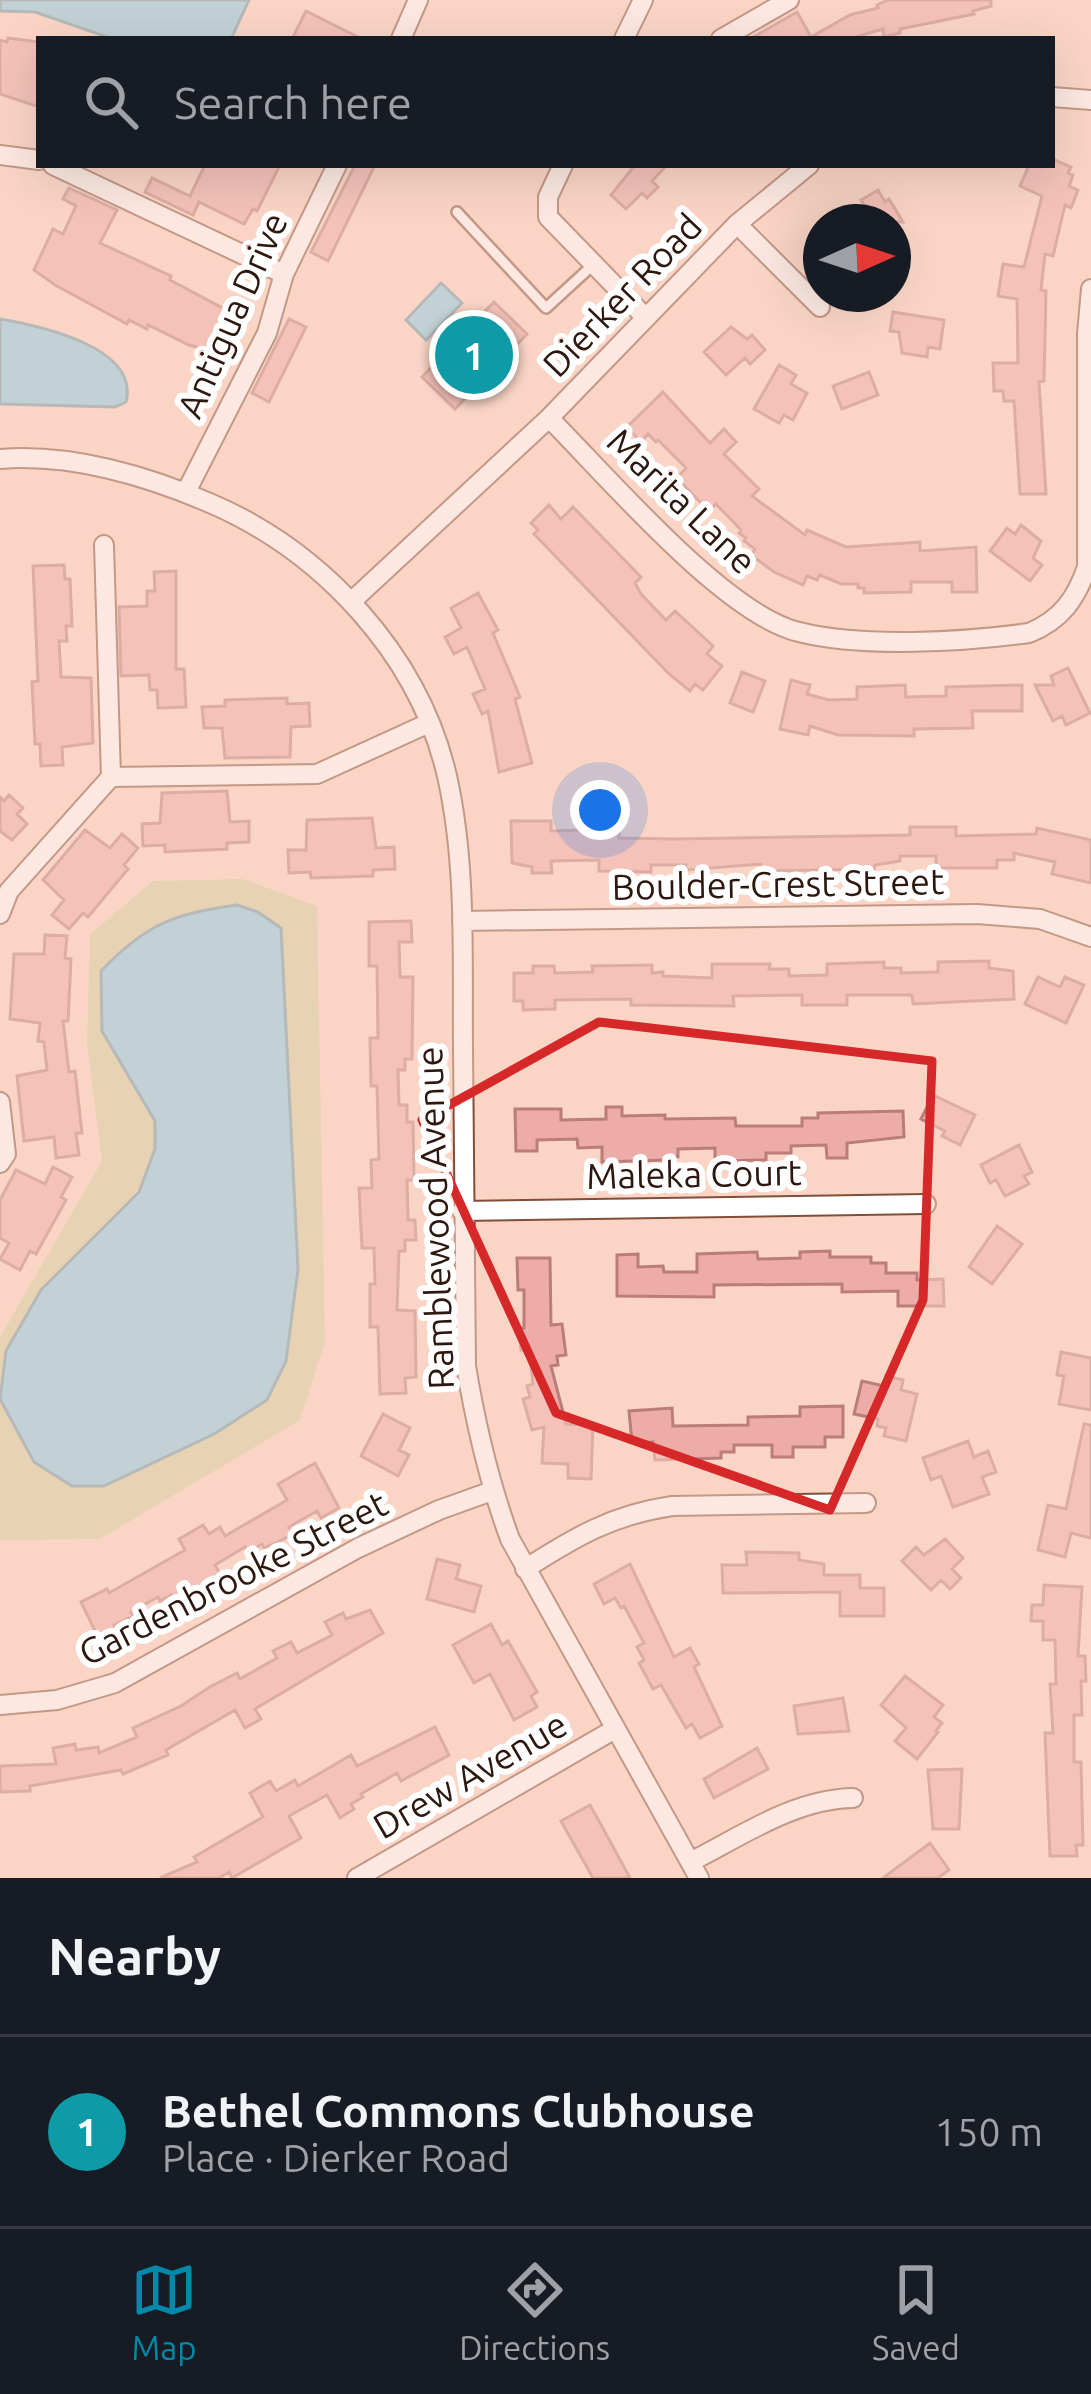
<!DOCTYPE html>
<html lang="en">
<head>
<meta charset="utf-8">
<style>
  body { margin:0; font-family:Ubuntu,sans-serif; background:#20242c; color:#f1f3f6 }
  .compass { position:absolute; left:803px; top:204px; width:108px; height:108px; border-radius:50%; background:#171b24; box-shadow:0 12px 48px #0002; rotate:87deg }
  .you { position:absolute; left:600px; top:810px; width:42px; height:42px; margin:-30px; border:9px solid #fff; border-radius:50%; background:#1a73e8; box-shadow:0 0 0 18px #1a73e833 }
  .badge { display:grid; place-items:center; width:78px; height:78px; border-radius:50%; background:#0288a9; color:#fff; font-size:39px; font-weight:700 }
  .pin { position:absolute; translate:-50% -50%; border:6px solid #fff; box-shadow:0 3px 12px #0006 }
  .list { margin:0; padding:0; list-style:none }
  h2 { display:flex; justify-content:space-between; align-items:center; height:156px; margin:0; padding:0 48px; font-size:51px }
  h2 small { font-size:39px; font-weight:400; color:#9ea1a6 }
  .list li { display:grid; grid-template-columns:78px 1fr auto; gap:36px; align-items:center; box-sizing:border-box; height:192px; padding:0 48px; border-top:3px solid #363941 }
  .list b { display:block; font-size:45px; white-space:nowrap }
  .list p { margin:0; font-size:39px; white-space:nowrap; color:#9ea1a6 }
  .list em { font-size:39px; font-style:normal; color:#9ea1a6 }
  .icon { flex:none; width:66px; height:66px; fill:none; stroke:currentColor; stroke-width:2; stroke-linecap:round; stroke-linejoin:round }
  .map { position:relative; flex:none; width:1091px; height:1878px; overflow:hidden }
  .search { position:absolute; background:#171b24; box-shadow:0 12px 48px #0002; left:36px; right:36px; top:36px; height:132px; display:flex; align-items:center; gap:30px; box-sizing:border-box; padding:0 42px; border-radius:0px; color:#9ea1a6; font-size:45px }
  .sheet { height:348px; background:#171b24 }
  nav { display:flex; justify-content:space-around; align-items:center; box-sizing:border-box; height:168px; border-top:3px solid #363941; background:#171b24; font-size:33px; color:#9ea1a6 }
  nav a { display:grid; justify-items:center; gap:6px }
  nav .on { color:#0288a9 }
  .map>svg:first-child { display:block }
  .green { fill:#d3cf9e; fill-rule:evenodd }
  .water { fill:#7fcde9; stroke:#6697a8; stroke-width:3 }
  .building { fill:#edaca8; stroke:#ba7d79; stroke-width:3 }
  .lines { fill:none; stroke-linecap:round; stroke-linejoin:round }
  .lane-casing { stroke:#824e39; stroke-width:14 }
  .street-casing { stroke:#824e39; stroke-width:22 }
  .lane { stroke:#fff; stroke-width:9 }
  .street { stroke:#fff; stroke-width:18 }
  .marked { fill:none; stroke:#d62828; stroke-width:9; stroke-linejoin:round }
  .labels { text-anchor:middle; stroke-width:12; stroke-linejoin:round; paint-order:stroke }
  .street-label { font-size:36px; fill:#2d180f; stroke:#fff }
</style>
</head>
<body>
<div class="map">
<svg width="1091" height="1878" viewBox="0 0 1091 1878">
  <rect width="100%" height="100%" fill="#fad5c6"/>
  <path class="green" d="M243,879l74,27 8,436 -25,78 -200,119 -100,1v-203l102,-176 -15,-118 3,-109 63,-53zM281,928l17,341 -12,92 -19,39 -53,34 -110,52 -63,-196c39,-39 133,-109 112,-171 -3,-12 -11,-23 -17,-33z"/>
  <path class="water" d="M0,0h249l-18,39h-118l-78,-27 -35,-1z
    M441,283l21,20 -36,37 -20,-20z
    M0,319c40,7 140,28 126,83l-11,5 -115,-3z
    M237,905l21,7 23,16 17,341 -12,92 -19,39 -53,34 -110,52h-32l-38,-24 -34,-63 6,-48 35,-61 98,-98 16,-43v-28l-53,-90 -1,-60c45,-47 72,-57 136,-66z"/>
  <path class="building" d="M888,0h103v6l-18,5 1,3 -74,15v4l-16,4 -1,-8 -34,10h-99l47,-27 14,25 39,-22 28,-7 -1,-3z
    M306,11l56,28h-70z
    M8,38l31,4v65l-39,-13v-54l7,2z
    M1052,159l19,8 -3,6 5,2 -4,11 9,4 -7,18 -6,-3 -12,51 -8,-2 -4,36 5,1 -2,90 -5,1 7,112h-26l-6,-93h-10l-1,-10h-9l-1,-28h25l-1,-64 -19,-3 5,-32 21,3 18,-71 -22,-10 9,-21h23z
    M205,165h75l-23,46 -4,-2 -9,15 -45,-22 -6,13 -48,-23 7,-14 38,18z
    M355,165h20l-47,96 -17,-9z
    M635,165h32l-15,16 6,6 -11,11 -5,-5 -16,16 -15,-14z
    M69,188l48,22 -17,33 71,33 -1,4 60,32 -19,39 -22,-6 -41,-20 -1,4 -18,-9 -2,4 -72,-39 -21,-15 19,-41 10,5 13,-28 -13,-7z
    M878,190l7,12 4,-3 14,23h-30l-12,-22z
    M494,302l33,32 -72,75 -33,-32z
    M893,312l51,8 -4,29 -12,-2 -1,10 -25,-4 -3,-21 -9,-1z
    M289,319l17,8 -37,75 -17,-9z
    M731,327l16,12 5,-4 13,15 -15,14 -5,-6 -19,17 -22,-23z
    M779,365l17,10 -5,9 16,9 -14,27 -9,-5 -5,8 -25,-14z
    M869,372l9,23 -36,14 -9,-23z
    M663,392l47,51 14,-14 12,13 -12,12 35,35 -7,7 53,39 2,-5 39,17 74,-5v9l56,-4 1,45h-25v-10h-41v10l-47,1v-5h-6v-4h-17l-21,-9 -3,5 -10,-4 -4,9 -29,-13 -23,-17 4,-6 -11,-8 2,-3 -7,-5 2,-3 -25,-26 -7,7 -32,-33 9,-10 -28,-28 -2,2 -8,-8 -7,8 -14,-15z
    M549,505l12,14 12,-12 68,70 -6,6 6,11 25,26 9,-9 38,35 -6,8 15,12 -19,24 -8,-6 -5,7 -22,-18 -134,-139 4,-4 -7,-7z
    M1021,525l20,16 -8,17 9,7 -12,16 -40,-30 17,-23 8,6z
    M64,565l1,14h5l2,47h-6l1,15h-8l2,36 30,1 2,65 -31,4 1,18 -22,1 -1,-22h-5l-3,-62 6,-1 -5,-115z
    M176,571v98h8l2,38 -28,1 -1,-18h-7l-1,-15 -28,1 -2,-69 28,-1v-15h8l-1,-19z
    M478,593l20,37 -5,3 27,64 -5,2 17,64 -33,9 -11,-61 -6,3 -9,-20 12,-5 -18,-42 -13,7 -9,-17 16,-9 -10,-20z
    M1068,668l22,45 -24,12 -4,-9 -9,5 -18,-36h19l-3,-9z
    M742,672l23,9 -12,31 -23,-9z
    M791,680l19,5 -3,9 22,6 28,-1v-12l48,-2 1,12 40,-1v-9l76,-2v26h-50l1,17 -59,1v7l-76,-1 -28,-9 -2,9 -28,-6z
    M287,698v6l22,-1 1,23 -19,1 -1,30 -65,1 -3,-30h-18l-2,-21 23,-1v-6z
    M227,791l3,31 19,-1v21l-22,1v6l-62,3v-7l-22,1 -1,-22 18,-1 2,-30z
    M9,795l14,13 -6,6 10,10 -15,16 -12,-9v-34l4,4z
    M372,818l4,30 18,-1 1,22 -22,1v6l-62,2 -1,-6 -21,1 -1,-23h18l1,-30z
    M511,821h40v10l68,-2v9l56,1 235,-4v-8h46v9l80,-2 1,-6 54,12v43l-39,-9 3,-12 -41,-9v7h-17v8h-61v-12h-36v5l-25,4 -1,4 -113,2v-7l-75,6v-5h-35v7l-52,-1v-11l-48,1 1,12h-20v-6l-20,-4z
    M85,830l25,18 12,-14 16,14 -14,17 4,4 -40,48 -5,-4 -14,16 -17,-14 12,-15 -21,-20z
    M411,921l1,21h-13l1,35h13l-1,82h-7v11h-7l1,35h8v17h6l1,58h-7l1,40h7l1,20h-11v11h-6l-2,59 18,1 1,66 -11,1 1,15 -26,1 -2,-67h-8v-43h5l-1,-36h-12l-3,-60h13l-1,-28 8,-1 -2,-73h-6l-1,-48h8l-1,-72h-8v-44z
    M45,935l22,1 -2,22 6,1 -3,62h-5l6,51 6,-1 7,62h-6l3,22 -23,3 -2,-21 -30,4 -7,-65 30,-6 -3,-28 -6,-1 2,-18 -30,-4 4,-65h30z
    M989,961v7l24,3 1,28 -101,5 -1,-9h-65v10h-45v-10l-69,1 1,10 -103,-1v-6l-76,1v9l-32,1v-9h-9v-28h19v-7h21l1,7 38,-1 -1,-6 60,-1v8l11,-1v4l49,2v-14h58l-1,5h20v7l38,-1v-11l57,-2v6h17v5l37,-1v-10z
    M1038,977l22,10 5,-10 19,8 -18,38 -41,-19z
    M933,1095l42,20 -15,30 -18,-9 3,-5 -24,-12z
    M606,1107h16v9l43,-1v4l70,-1 1,8h66v-8h16v-5l85,-2 1,26 -57,6v15h-20l-1,-13 -35,1v7h-25v7l-51,1v-13l-37,1v8l-13,-1v4l-63,2v-15l-24,1 -1,-9 -40,1v11h-21l-1,-42h46v11l45,-1z
    M1019,1145l13,27 -8,4 5,8 -24,12 -9,-16 -6,3 -9,-18z
    M53,1167l19,10 -11,20 5,3 -30,54 -6,-3 -10,19 -20,-11 9,-16 -9,-5v-38l16,-30 29,14z
    M997,1226l25,18 -30,40 -23,-17z
    M830,1251v6h41v6h15v10h31v7l26,-1 1,27h-46v-15l-56,1v-8l-128,1v12l-97,-1v-41l21,-1v13l25,-1 1,6h33v-18l60,-2 1,7 42,-1v-6z
    M517,1258h33l1,67 11,-1 4,31 -9,1 1,9 -7,1 15,58 27,1 -2,54 -23,-1v-14l-26,-1 2,-36 -12,3 -9,-31 7,-2 -3,-11 6,-2 -4,-35 -8,1 -2,-21 5,-1v-38h-6z
    M1061,1352l30,6v52l-32,-6 5,-28 -7,-1z
    M886,1376l17,4 -2,10 16,4 -11,47 -22,-5 2,-8 -9,-2 1,-7 -24,-5 8,-33 22,5z
    M843,1406v31h-18v10h-32v10h-21v-12h-38v7h-13v6l-66,2 -2,-18 -21,1 -3,-32 43,-3 1,18 75,-1v-8l52,-1v-9z
    M383,1414l27,14 -11,22 10,5 -11,21 -37,-20z
    M1084,1424l7,1v113l-20,-5 -6,24 -27,-7 10,-45 18,4z
    M968,1441l6,16 14,-6 8,21 -14,5 7,17 -36,13 -12,-31 -10,4 -8,-22z
    M315,1463l24,45 -18,10 -4,-7 -28,16 4,7 -17,9 -12,5 -2,-4 -14,8 -3,-5 -30,18 5,9 -46,26 -3,-5 -11,6 -2,-4 -27,15 2,4 -19,9 2,6 -17,8 -18,-37 26,-13 2,4 76,-43 -6,-11 24,-14 6,9 11,-7 5,9 62,-36 -9,-16z
    M945,1539l18,19 -11,11 9,9 -11,11 -9,-9 -10,10 -29,-29 14,-14 8,8z
    M746,1552l53,1v7l25,4v11h36v13h24v28h-44v-24l-117,1 -1,-28h25z
    M437,1559l23,6 -4,14 25,7 -7,26 -47,-13z
    M630,1564l44,93 16,-9 9,16 -5,3 28,59 -22,12 -8,-14 -6,4 -25,-43 -8,4 -14,-26 5,-3 -7,-13 7,-4 -20,-37 -3,2 -6,-10 -11,6 -10,-20z
    M1044,1585l38,2 -4,69h7l1,25h-5l1,34h-8v47h7l2,83h-7l1,11h-27l-5,-123h8l-3,-49h6l-1,-44h-12v-19h-12l1,-16h11z
    M370,1610l13,23 -128,76 6,10 -16,9 -10,-18 -69,40 2,5 -45,19 -2,-4 -91,16v5l-30,1v-26l56,-2 -3,-16 22,-4 1,6 22,-3 1,6 38,-16 -4,-9 48,-22 27,-18 29,-15 3,6 37,-21 -4,-7 18,-9 6,11 35,-18 -7,-13 18,-9 3,6z
    M491,1624l11,21 6,-4 29,51 -6,4 6,11 -23,13 -24,-46 -16,9 -21,-38z
    M905,1676l38,29 -9,12 8,6 -6,8 2,1 -21,27 -22,-18 11,-13 -25,-23z
    M843,1698l6,33 -51,3 -4,-28z
    M435,1727l14,28 -48,26 -4,-8 -36,21 2,3 -12,7 3,5 -14,9 -13,-23 -38,21 12,22 -69,40 -3,-6 -10,6h-59l37,-16 -3,-5 69,-40 -13,-24 20,-12 6,10 19,-11 3,6 53,-31 6,11z
    M757,1748l11,21 -54,29 -10,-19z
    M962,1769l-3,60h-26l-5,-59z
    M590,1805l15,27 25,46h-37l-32,-57z
    M930,1843l19,27 -11,8h-55z"/>
  <g class="lines">
    <defs>
      <path id="lane" d="M457,212l89,96 48,-44"/>
      <path id="street" d="M401,39l17,-39
        M624,39l19,-39
        M721,39l68,-39
        M1052,97l39,3
        M0,155l39,5
        M53,165l231,109
        M563,165l-15,32v20l98,101
        M737,224l83,83
        M549,418c57,57 176,197 250,214 63,16 165,10 230,1 32,-13 47,-34 58,-66v-233l4,-45
        M0,459c70,-6 148,17 212,45 111,48 207,151 235,272 20,89 15,182 16,272 0,106 1,212 3,318 10,60 23,116 44,173l189,339
        M186,492l81,-159 17,-59 53,-109
        M104,545l7,232
        M352,601l197,-183 188,-194 72,-59
        M0,914l9,-23 102,-114 206,-3 112,-51
        M462,921l515,-7 63,5 51,18
        M0,1102l6,52 -6,9
        M462,1211l464,-7
        M525,1569c50,-32 87,-54 147,-63l194,-3
        M0,1705l57,-5 58,-17 243,-135 81,-38 53,-19
        M690,1862c52,-26 104,-63 163,-64
        M357,1878l258,-149"/>
    </defs>
    <use href="#lane" class="lane-casing"/>
    <use href="#street" class="street-casing"/>
    <use href="#lane" class="lane"/>
    <use href="#street" class="street"/>
  </g>
  <path d="M0 0H1091V1878H0ZM599,1022l333,39 -9,239 -93,210 -274,-97 -134,-293z" fill="#fad5c6" fill-opacity=".55" fill-rule="evenodd"/>
  <path class="marked" d="M599,1022l333,39 -9,239 -93,210 -274,-97 -134,-293z"/>
  <g class="labels">
    <g class="street-label">
      <text transform="translate(622 295) rotate(-46)" y="13">Dierker Road</text>
      <text transform="translate(232 315) rotate(-66)" y="13">Antigua Drive</text>
      <text transform="translate(682 501) rotate(44)" y="13">Marita Lane</text>
      <text transform="translate(778 884) rotate(-1)" y="13">Boulder-Crest Street</text>
      <text transform="translate(694 1174) rotate(-1)" y="13">Maleka Court</text>
      <text transform="translate(435 1218) rotate(-92)" y="13">Ramblewood Avenue</text>
      <text transform="translate(233 1578) rotate(-27)" y="13">Gardenbrooke Street</text>
      <text transform="translate(470 1775) rotate(-30)" y="13">Drew Avenue</text>
    </g>
  </g>
</svg>
<svg class="compass" viewBox="-18 -18 36 36"><path d="M0-13l5 13h-10z" fill="#e53935"/><path d="M0 13l5-13h-10z" fill="#9ea1a6"/></svg>
<div class="you"></div>
<div class="pin badge" style="left:474px;top:355px;background:#0f9aa8">1</div>
<div class="search"><svg class="icon" aria-label="search" viewBox="0 0 24 24"><circle cx="10" cy="10" r="6"/><path d="M15 15l6 6"/></svg>Search here</div>
</div>
<section class="sheet">
<h2>Nearby<small></small></h2>
<ul class="list">
<li><span class="badge" style="background:#0f9aa8">1</span><div><b>Bethel Commons Clubhouse</b><p>Place · Dierker Road</p></div><em>150 m</em></li>
</ul>
</section>
<nav>
<a class="on"><svg class="icon" aria-label="map" viewBox="0 0 24 24"><path d="M3 6l6-2 6 2 6-2v14l-6 2-6-2-6 2zM9 4v14M15 6v14"/></svg>Map</a>
<a><svg class="icon" aria-label="directions" viewBox="0 0 24 24"><path d="M12 3l9 9-9 9-9-9zM9 14v-3h6M13 9l2 2-2 2"/></svg>Directions</a>
<a><svg class="icon" aria-label="saved" viewBox="0 0 24 24"><path d="M7 4h10v16l-5-4-5 4z"/></svg>Saved</a>
</nav>
</body>
</html>
